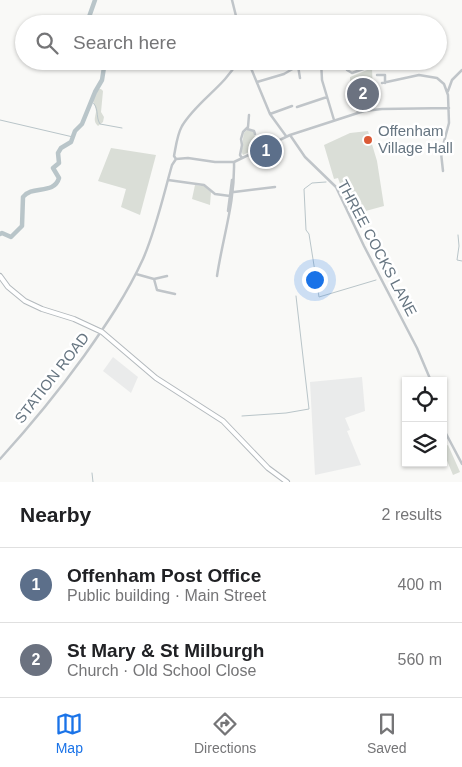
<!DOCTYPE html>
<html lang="en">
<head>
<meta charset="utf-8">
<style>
  body { margin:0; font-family:Arial,sans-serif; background:#f6f6f6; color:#202124 }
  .controls { position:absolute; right:15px; bottom:15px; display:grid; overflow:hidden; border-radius:0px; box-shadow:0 1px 4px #0004 }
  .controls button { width:45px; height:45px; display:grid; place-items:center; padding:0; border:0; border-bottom:1px solid #e0e0e0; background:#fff; color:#202124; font:25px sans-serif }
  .you { position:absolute; left:314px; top:279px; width:18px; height:18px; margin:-12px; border:4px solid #fff; border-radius:50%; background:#1a73e8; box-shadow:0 0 0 8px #1a73e833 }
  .badge { display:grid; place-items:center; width:32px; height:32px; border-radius:50%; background:#1a73e8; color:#fff; font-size:16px; font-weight:700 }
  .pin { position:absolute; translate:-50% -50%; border:2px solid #fff; box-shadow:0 1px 5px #0006 }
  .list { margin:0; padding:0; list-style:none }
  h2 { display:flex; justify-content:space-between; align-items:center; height:65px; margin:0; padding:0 20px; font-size:21px }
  h2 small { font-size:16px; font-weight:400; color:#757577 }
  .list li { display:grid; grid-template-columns:32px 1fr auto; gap:15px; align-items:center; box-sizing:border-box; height:75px; padding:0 20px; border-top:1px solid #e0e0e0 }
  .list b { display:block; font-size:19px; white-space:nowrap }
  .list p { margin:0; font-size:16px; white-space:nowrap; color:#757577 }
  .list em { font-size:16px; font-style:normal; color:#757577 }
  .icon { flex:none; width:28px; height:28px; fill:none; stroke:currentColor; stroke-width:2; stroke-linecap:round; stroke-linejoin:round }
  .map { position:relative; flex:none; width:462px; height:482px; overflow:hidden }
  .search { position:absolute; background:#fff; box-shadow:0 1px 4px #0004; left:15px; right:15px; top:15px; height:55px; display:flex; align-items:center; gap:12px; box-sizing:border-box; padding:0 18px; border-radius:28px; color:#757577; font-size:19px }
  .sheet { height:215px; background:#fff }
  nav { display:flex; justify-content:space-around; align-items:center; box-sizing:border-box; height:70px; border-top:1px solid #e0e0e0; background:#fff; font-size:14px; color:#757577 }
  nav a { display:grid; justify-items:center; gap:2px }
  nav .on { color:#1a73e8 }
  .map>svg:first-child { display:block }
  .built { fill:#eaebeb }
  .green { fill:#daded7 }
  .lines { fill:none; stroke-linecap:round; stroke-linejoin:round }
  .stream { stroke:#b9c5c9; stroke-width:1 }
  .river { stroke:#b9c5c9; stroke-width:4.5 }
  .secondary-casing { stroke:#b3b9bd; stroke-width:6 }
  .street { stroke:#c0c5c9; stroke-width:2.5 }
  .secondary { stroke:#fff; stroke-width:4 }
  .poi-dot { fill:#db5a36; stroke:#fff; stroke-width:2 }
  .labels { text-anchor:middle; stroke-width:5; stroke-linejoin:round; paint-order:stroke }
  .poi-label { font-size:15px; fill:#667581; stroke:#fff; text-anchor:start }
  .street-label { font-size:15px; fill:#667581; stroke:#fff }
</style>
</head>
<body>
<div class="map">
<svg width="462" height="482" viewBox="0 0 462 482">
  <rect width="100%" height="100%" fill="#f9f9f7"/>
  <path class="built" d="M113,357l25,20 -7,16 -28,-22z
    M362,377l3,34 -20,7 5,12 -3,1 14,34 -46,10 -5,-93z"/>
  <path class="green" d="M392,16l1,8h-30v-4z
    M372,68l1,26 -2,14 -13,3 -4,-25 -4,1v-10z
    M98,89h3l2,2 -2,21 3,5 -1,5 -5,4c-5,-5 -3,-8 -2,-14 0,-4 -2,-8 -3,-11z
    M247,130l7,2 3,16 -14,7 -2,-4c3,-6 1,-11 3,-18z
    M368,131l9,30 7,45 -33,9 -13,-37 -4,1 -10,-34 26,-12z
    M111,148l45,7 -16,60 -19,-8 5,-18 -28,-8z
    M195,185l9,1 7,6 -1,13 -18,-6z
    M448,445l12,27 -7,3 -10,-24v-4z"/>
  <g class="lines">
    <path class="stream" d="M91,101c9,6 4,15 9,23l22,4
      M0,120l73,17
      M326,182l-14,1 -8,6 2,41 3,4 10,63 57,-17
      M458,235l1,11 -2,14 5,1
      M242,416l44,-3 23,-4 -13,-113
      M92,473l1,9"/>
    <path class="river" d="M91,24l-2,-7 6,-17
      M0,234l2,-1 9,4 11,-11 1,-29c9,-12 31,-2 36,-19l-6,-10 6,-5 -1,-10 3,-5 10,-6 4,-11 7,-7 13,-32 7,-12 3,-19"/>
    <defs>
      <path id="secondary" d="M0,276l8,11 17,14 17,8 32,10 28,13 54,46 67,43 45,47 19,14"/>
    </defs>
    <use href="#secondary" class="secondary-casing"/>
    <path class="street" d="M232,0l6,24
      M248,61l22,53 16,22
      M321,61l1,19 12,40
      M345,61l2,9 5,3 14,-5 1,-7
      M298,66l2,12
      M367,67l15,-1 4,-5
      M377,75h8v8
      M257,82l27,-8 17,-10 11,-3
      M382,83l37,-8 18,3 7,6 4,11 1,28 -8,30 2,18
      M354,91l4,22
      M448,91l4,-11 10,-10
      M297,107l30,-10
      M270,114l22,-8
      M247,129l7,2 1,3
      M290,135l15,22 31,30 28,59 53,102 14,33
      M242,158l-2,-3 2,-10 -1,-6 2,-7 5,-5 1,-12
      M176,159l12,-1 27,4h19l56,-27 74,-24 18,-2 67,-1
      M176,159l-2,-3c2,-10 3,-21 8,-30 15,-25 42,-39 56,-65
      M168,180l36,5 11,9 15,2
      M234,192l41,-5
      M228,211l4,-31
      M136,274l18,5 3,11 18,4
      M217,276c6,-40 18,-73 17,-114
      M154,279l13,-3
      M443,428l19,36
      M0,459c30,-33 58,-67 84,-103 22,-31 43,-62 59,-97 13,-30 20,-62 29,-94l4,-6"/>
    <use href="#secondary" class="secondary"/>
  </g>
  <circle class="poi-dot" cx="368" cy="140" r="5"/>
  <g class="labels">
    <g class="poi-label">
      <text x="378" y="136">Offenham<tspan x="378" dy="17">Village Hall</tspan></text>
    </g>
    <g class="street-label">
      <text transform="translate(377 248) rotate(62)" y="5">THREE COCKS LANE</text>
      <text transform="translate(52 378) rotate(-52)" y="5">STATION ROAD</text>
    </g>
  </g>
</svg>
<div class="controls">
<button><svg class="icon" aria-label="locate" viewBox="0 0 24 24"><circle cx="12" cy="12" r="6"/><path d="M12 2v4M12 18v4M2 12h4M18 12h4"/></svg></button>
<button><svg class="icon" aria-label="layers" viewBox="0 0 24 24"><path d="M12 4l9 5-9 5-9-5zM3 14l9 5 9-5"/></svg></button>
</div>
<div class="you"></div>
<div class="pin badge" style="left:266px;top:151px;background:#5c6f8a">1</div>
<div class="pin badge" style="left:363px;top:94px;background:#6b7280">2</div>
<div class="search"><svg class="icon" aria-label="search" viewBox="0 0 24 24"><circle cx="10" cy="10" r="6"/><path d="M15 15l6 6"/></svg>Search here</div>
</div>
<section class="sheet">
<h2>Nearby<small>2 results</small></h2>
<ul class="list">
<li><span class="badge" style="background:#5c6f8a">1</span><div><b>Offenham Post Office</b><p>Public building · Main Street</p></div><em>400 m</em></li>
<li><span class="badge" style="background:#6b7280">2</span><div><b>St Mary &amp; St Milburgh</b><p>Church · Old School Close</p></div><em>560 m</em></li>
</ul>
</section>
<nav>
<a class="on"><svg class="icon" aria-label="map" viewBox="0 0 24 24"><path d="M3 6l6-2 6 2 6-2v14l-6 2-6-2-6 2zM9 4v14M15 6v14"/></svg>Map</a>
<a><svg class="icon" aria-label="directions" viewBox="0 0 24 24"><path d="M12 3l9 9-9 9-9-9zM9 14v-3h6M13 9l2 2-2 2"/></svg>Directions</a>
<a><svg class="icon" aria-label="saved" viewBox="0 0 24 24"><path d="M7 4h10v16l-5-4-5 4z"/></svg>Saved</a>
</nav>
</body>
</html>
